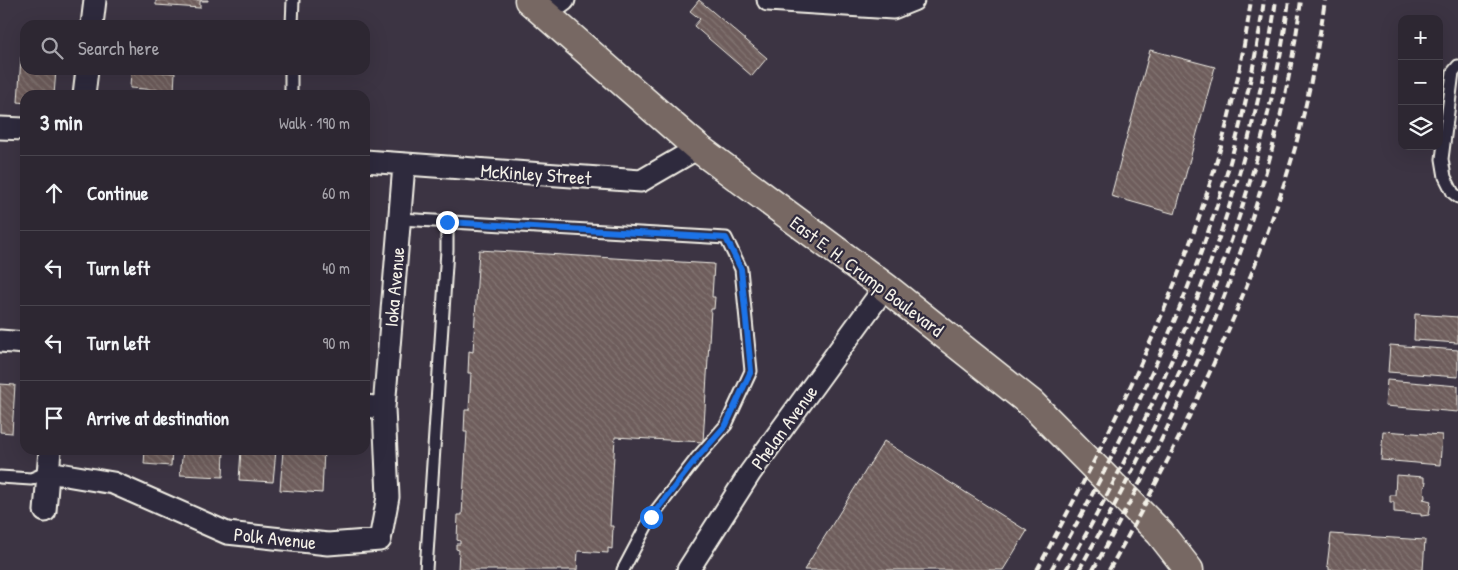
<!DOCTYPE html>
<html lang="en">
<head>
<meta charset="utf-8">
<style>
  body { margin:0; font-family:"Patrick Hand",sans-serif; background:#352f3a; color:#f1f3f6 }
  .controls { position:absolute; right:15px; top:15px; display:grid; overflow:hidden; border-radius:10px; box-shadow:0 5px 20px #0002 }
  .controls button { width:45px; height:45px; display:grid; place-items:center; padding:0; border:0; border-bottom:1px solid #48444d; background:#2d2732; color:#f1f3f6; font:25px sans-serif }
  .stop { position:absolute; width:15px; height:15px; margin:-11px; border:4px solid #1a73e8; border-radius:50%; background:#fff }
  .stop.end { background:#1a73e8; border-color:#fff; box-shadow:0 1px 5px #0008 }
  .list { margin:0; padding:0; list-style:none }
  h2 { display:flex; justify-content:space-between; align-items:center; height:65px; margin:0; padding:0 20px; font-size:21px }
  h2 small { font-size:16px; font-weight:400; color:#a7a5ac }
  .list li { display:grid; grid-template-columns:32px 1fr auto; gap:15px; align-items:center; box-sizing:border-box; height:75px; padding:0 20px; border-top:1px solid #48444d }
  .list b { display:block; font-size:19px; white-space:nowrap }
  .list em { font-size:16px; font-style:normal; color:#a7a5ac }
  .icon { flex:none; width:28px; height:28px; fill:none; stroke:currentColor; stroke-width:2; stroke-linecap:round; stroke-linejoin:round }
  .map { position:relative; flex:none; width:1458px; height:570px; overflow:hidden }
  .search { position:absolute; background:#2d2732; box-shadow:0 5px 20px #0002; left:20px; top:20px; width:350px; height:55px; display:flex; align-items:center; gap:12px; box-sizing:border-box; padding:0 18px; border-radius:15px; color:#a7a5ac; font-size:19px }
  .panel { position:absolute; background:#2d2732; box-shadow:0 5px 20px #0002; left:20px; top:90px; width:350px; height:365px; border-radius:15px }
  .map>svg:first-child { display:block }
  .building { fill:url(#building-back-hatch); stroke:#f4f1e8 }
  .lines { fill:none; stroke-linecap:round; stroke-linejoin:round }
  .lane-casing { stroke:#f4f1e8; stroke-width:15 }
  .street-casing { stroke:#f4f1e8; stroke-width:25 }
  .primary-casing { stroke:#f4f1e8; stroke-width:31 }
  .lane { stroke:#2f2a3d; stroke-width:11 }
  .street { stroke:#2f2a3d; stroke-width:21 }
  .primary { stroke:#776864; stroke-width:28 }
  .rail { stroke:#f4f1e8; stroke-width:4; stroke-dasharray:8 4; stroke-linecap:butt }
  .route { stroke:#1a73e8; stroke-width:6 }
  .labels { text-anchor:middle; stroke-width:4.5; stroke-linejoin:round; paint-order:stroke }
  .street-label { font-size:19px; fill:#f4f1e8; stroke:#2f2a3d }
</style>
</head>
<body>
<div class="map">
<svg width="1458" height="570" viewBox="0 0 1458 570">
  <defs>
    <pattern id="building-back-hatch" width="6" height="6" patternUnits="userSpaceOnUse" patternTransform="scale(1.25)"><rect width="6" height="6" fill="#6e5d5b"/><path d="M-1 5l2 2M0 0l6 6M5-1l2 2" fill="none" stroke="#837573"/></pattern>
  </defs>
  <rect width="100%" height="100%" fill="#3c3443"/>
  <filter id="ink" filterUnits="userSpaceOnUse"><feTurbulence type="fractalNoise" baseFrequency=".02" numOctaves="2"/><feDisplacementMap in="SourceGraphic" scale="10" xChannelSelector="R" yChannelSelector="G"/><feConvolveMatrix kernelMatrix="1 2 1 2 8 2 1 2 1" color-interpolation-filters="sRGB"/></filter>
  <g filter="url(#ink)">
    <path class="building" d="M156,0h52v1h-8v7l-44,-3z
      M699,0l68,58 -15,18 -58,-50 6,-7 -10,-8z
      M1150,50l65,17 -40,147 -64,-18z
      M21,57h4v13h31l-2,25h-29v8l-7,-1z
      M131,70l44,3 -1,18 -44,-3z
      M479,250l235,14 -2,33h3l-1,12h-3l-8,133 -88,-5 -5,89h3l-1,23 -4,-1v5l-30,-2 -1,19h-119l1,-20 -3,-1v-5h4v-3l-3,-1 1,-25h4l5,-83h-3l1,-22h4l2,-37h-3l1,-22 4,1z
      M1415,314l43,3v26l-44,-3z
      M1390,345l68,5v27l-70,-5z
      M1387,380l71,6v26l-73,-6z
      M0,384l15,1 -3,48 -12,-1z
      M1383,431l59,4 -2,30 -59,-5z
      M884,441l143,90 -24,39h-199z
      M145,450h27l-1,16 -27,-2z
      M183,450h41l-1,27 -43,-2z
      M241,450h35l-3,32 -34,-2z
      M283,450h41l-2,43 -42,-3z
      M1396,475l28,2v4h2l-1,6h-1l1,11 -2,1 8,2 -2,14 -8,1v-2l-27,-2v-10h-4v-7h5z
      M1331,534l94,6 -2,30h-94v-3l-2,-1z"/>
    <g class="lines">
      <defs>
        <path id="lane" d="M292,25l1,-25
          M1458,66l-5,6 -11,87 3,18 8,16 5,4
          M291,70v25
          M400,219l326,19 15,31 10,102 -25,54 -30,34 -45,58 -28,53
          M0,477l31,2 17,-7
          M426,570l21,-320v-28"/>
        <path id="street" d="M768,0l125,8 20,-8
          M545,14l19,-14
          M92,25l3,-25
          M84,95l3,-25
          M0,128l25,1
          M365,161l276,20 57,-33
          M0,341l25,2
          M365,406l19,2
          M48,472l65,11 114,50 101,11 52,-4 8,-43 -4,-89 20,-243
          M45,511l5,-61
          M688,570l62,-97 135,-186"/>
        <path id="primary" d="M529,0l169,148 187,139 147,117 128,129 29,37"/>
      </defs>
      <use href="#lane" class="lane-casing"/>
      <use href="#street" class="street-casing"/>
      <use href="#primary" class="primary-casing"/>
      <use href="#lane" class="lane"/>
      <use href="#street" class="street"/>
      <use href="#primary" class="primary"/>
      <path class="rail" d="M1037,570c97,-180 187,-365 214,-570
        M1051,570c100,-178 186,-366 213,-570
        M1066,570c101,-178 182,-366 210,-570
        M1079,570c100,-177 183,-367 210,-570
        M1093,570c99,-177 183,-367 208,-570
        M1109,570c47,-83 90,-170 127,-258 22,-54 43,-108 59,-164 13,-48 23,-98 30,-148"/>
    </g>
  </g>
  <g class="lines" filter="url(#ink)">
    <path class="route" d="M447,222l279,16 15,31 10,102 -25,54 -30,34 -45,58"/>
  </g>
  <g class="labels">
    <g class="street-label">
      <text transform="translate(536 174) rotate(4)" y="7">McKinley Street</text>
      <text transform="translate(867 276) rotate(37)" y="7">East E. H. Crump Boulevard</text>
      <text transform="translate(394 287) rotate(-85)" y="7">Ioka Avenue</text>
      <text transform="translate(784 427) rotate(-54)" y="7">Phelan Avenue</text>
      <text transform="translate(275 538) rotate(6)" y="7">Polk Avenue</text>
    </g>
  </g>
</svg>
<div class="controls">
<button>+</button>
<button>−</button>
<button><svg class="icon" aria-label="layers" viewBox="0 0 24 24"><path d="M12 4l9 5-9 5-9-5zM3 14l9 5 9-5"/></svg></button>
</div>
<div class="stop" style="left:651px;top:517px"></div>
<div class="stop end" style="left:447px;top:222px"></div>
<div class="search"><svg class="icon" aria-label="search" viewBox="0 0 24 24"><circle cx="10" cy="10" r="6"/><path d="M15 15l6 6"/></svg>Search here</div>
<section class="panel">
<h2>3 min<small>Walk · 190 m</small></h2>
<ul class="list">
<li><svg class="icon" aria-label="ahead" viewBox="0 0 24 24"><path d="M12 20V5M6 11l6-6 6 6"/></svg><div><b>Continue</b></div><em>60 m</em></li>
<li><svg class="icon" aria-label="left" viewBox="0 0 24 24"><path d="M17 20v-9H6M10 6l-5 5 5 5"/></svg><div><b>Turn left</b></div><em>40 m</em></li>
<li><svg class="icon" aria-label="left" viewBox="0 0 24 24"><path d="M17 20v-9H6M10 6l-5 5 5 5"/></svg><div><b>Turn left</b></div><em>90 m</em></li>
<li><svg class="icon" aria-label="arrive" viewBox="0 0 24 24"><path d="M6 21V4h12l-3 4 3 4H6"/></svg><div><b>Arrive at destination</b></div></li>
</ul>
</section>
</div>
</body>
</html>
